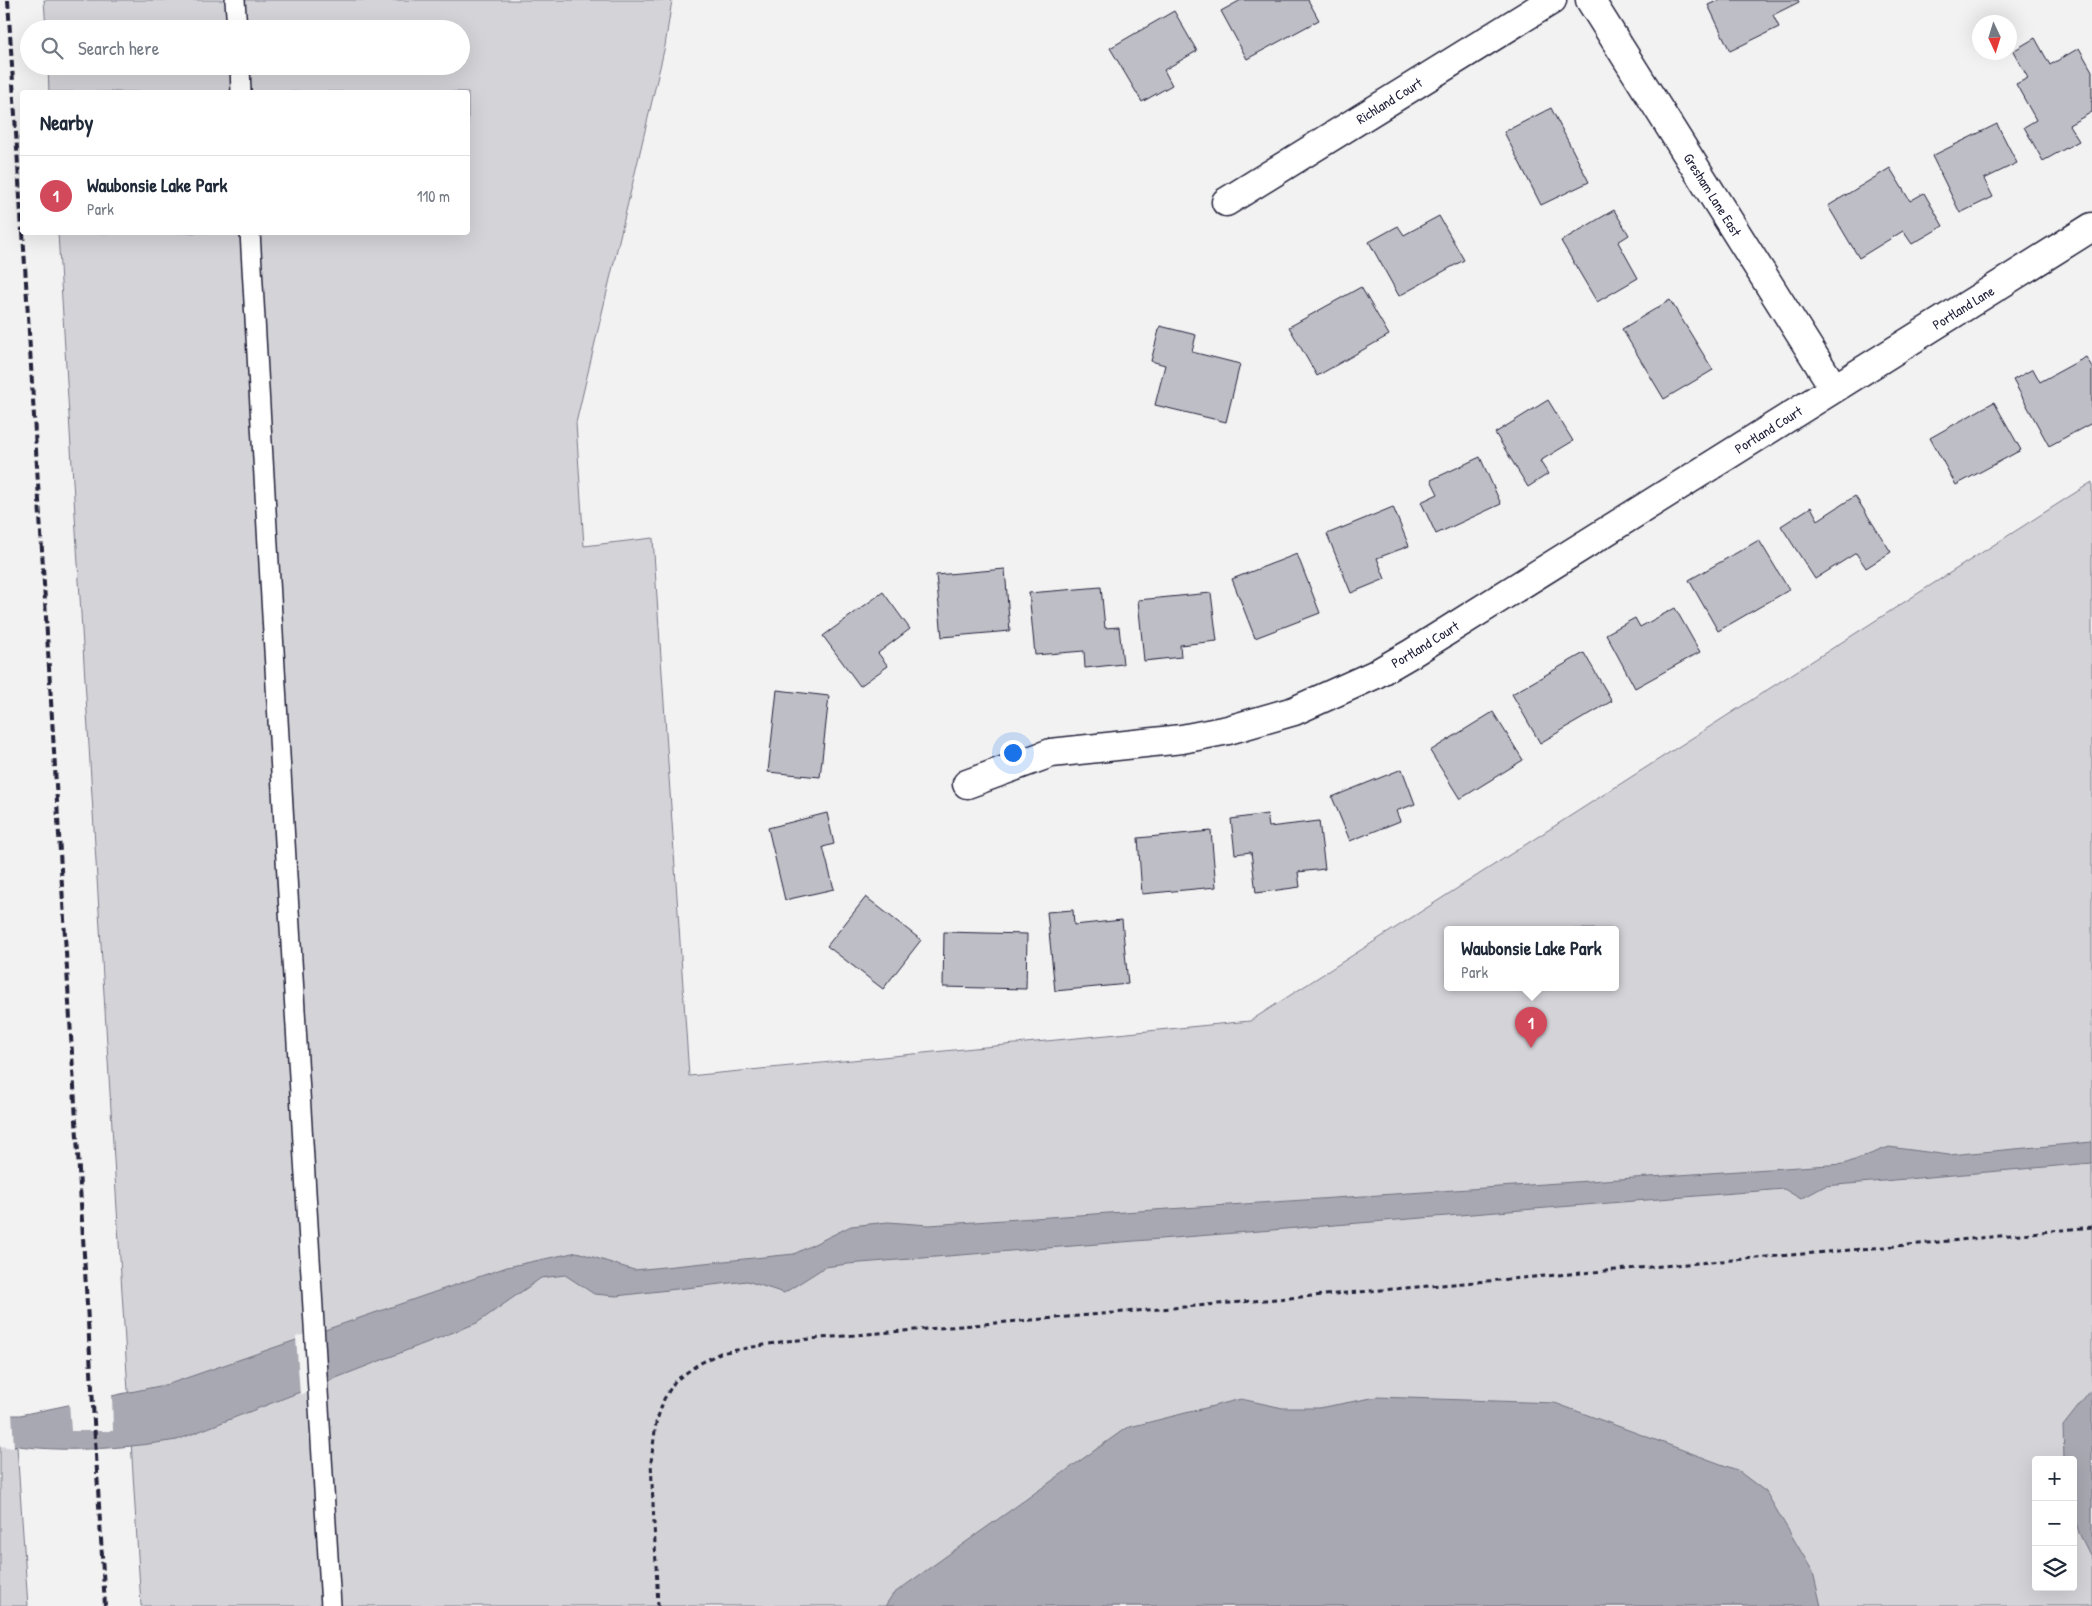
<!DOCTYPE html>
<html lang="en">
<head>
<meta charset="utf-8">
<style>
  body { margin:0; font-family:"Patrick Hand",sans-serif; background:#f6f6f7; color:#1f2937 }
  .controls { position:absolute; right:15px; bottom:15px; display:grid; overflow:hidden; border-radius:5px; box-shadow:0 5px 20px #0002 }
  .controls button { width:45px; height:45px; display:grid; place-items:center; padding:0; border:0; border-bottom:1px solid #e0e1e3; background:#fff; color:#1f2937; font:25px sans-serif }
  .compass { position:absolute; left:1972px; top:15px; width:45px; height:45px; border-radius:50%; background:#fff; box-shadow:0 5px 20px #0002; rotate:176deg }
  .you { position:absolute; left:1012px; top:752px; width:18px; height:18px; margin:-12px; border:4px solid #fff; border-radius:50%; background:#1a73e8; box-shadow:0 0 0 8px #1a73e833 }
  .badge { display:grid; place-items:center; width:32px; height:32px; border-radius:50%; background:#d1495b; color:#fff; font-size:16px; font-weight:700 }
  .pin { position:absolute; translate:-50% -41px; filter:drop-shadow(0 1px 2px #0008) }
  .pin::after { content:''; position:absolute; top:26px; width:18px; height:15px; background:inherit; clip-path:polygon(0 0,100% 0,50% 100%) }
  .popup { position:absolute; left:1444px; top:926px; width:175px; height:65px; box-sizing:border-box; display:grid; place-content:center; border-radius:5px; background:#fff; filter:drop-shadow(0 1px 4px #0005); font-size:16px; white-space:nowrap; color:#747a83 }
  .popup b { font-size:19px; color:#1f2937 }
  .popup::after { content:''; position:absolute; left:50%; top:100%; margin-left:-10px; border:10px solid transparent; border-top-color:#fff }
  .list { margin:0; padding:0; list-style:none }
  h2 { display:flex; justify-content:space-between; align-items:center; height:65px; margin:0; padding:0 20px; font-size:21px }
  h2 small { font-size:16px; font-weight:400; color:#747a83 }
  .list li { display:grid; grid-template-columns:32px 1fr auto; gap:15px; align-items:center; box-sizing:border-box; height:80px; padding:0 20px; border-top:1px solid #e0e1e3 }
  .list b { display:block; font-size:19px; white-space:nowrap }
  .list p { margin:0; font-size:16px; white-space:nowrap; color:#747a83 }
  .list em { font-size:16px; font-style:normal; color:#747a83 }
  .icon { flex:none; width:28px; height:28px; fill:none; stroke:currentColor; stroke-width:2; stroke-linecap:round; stroke-linejoin:round }
  .map { position:relative; flex:none; width:2092px; height:1606px; overflow:hidden }
  .search { position:absolute; background:#fff; box-shadow:0 5px 20px #0002; left:20px; top:20px; width:450px; height:55px; display:flex; align-items:center; gap:12px; box-sizing:border-box; padding:0 18px; border-radius:28px; color:#747a83; font-size:19px }
  .panel { position:absolute; background:#fff; box-shadow:0 5px 20px #0002; left:20px; top:90px; width:450px; height:145px; border-radius:5px }
  .map>svg:first-child { display:block }
  .green { fill:#d3d3d8; stroke:#7a7a8a; fill-rule:evenodd }
  .water { fill:#a8a8b2; stroke:#727282 }
  .pier { fill:#f2f2f3 }
  .building { fill:#bebec6; stroke:#22223b }
  .lines { fill:none; stroke-linecap:round; stroke-linejoin:round }
  .lane-casing { stroke:#22223b; stroke-width:22 }
  .street-casing { stroke:#22223b; stroke-width:31 }
  .path { stroke:#22223b; stroke-width:3; stroke-dasharray:5 4; stroke-linecap:butt }
  .lane { stroke:#fff; stroke-width:19 }
  .street { stroke:#fff; stroke-width:28 }
  .rail { stroke:#22223b; stroke-width:4; stroke-dasharray:8 4; stroke-linecap:butt }
  .labels { text-anchor:middle; stroke-width:4; stroke-linejoin:round; paint-order:stroke }
  .street-label { font-size:14px; fill:#22223b; stroke:#fff }
</style>
</head>
<body>
<div class="map">
<svg width="2092" height="1606" viewBox="0 0 2092 1606">
  <rect width="100%" height="100%" fill="#f2f2f3"/>
  <filter id="ink" filterUnits="userSpaceOnUse"><feTurbulence type="fractalNoise" baseFrequency=".02" numOctaves="2"/><feDisplacementMap in="SourceGraphic" scale="10" xChannelSelector="R" yChannelSelector="G"/><feConvolveMatrix kernelMatrix="1 2 1 2 8 2 1 2 1" color-interpolation-filters="sRGB"/></filter>
  <g filter="url(#ink)">
    <path class="green" d="M44,0h628l-7,46 -89,377 8,123 69,-8 36,538 561,-55 842,-539v1124h-1951l-83,-1373 410,-1v-140h-419l-1,-26h413v-37h-415zM1447,929h168v58h-168zM2036,1460h37v127h-37z
      M0,1443l17,4 11,159h-28z"/>
    <path class="water" d="M2092,1142v21l-267,23 -24,13 -17,-10 -936,75 -23,3 -41,26 -37,-12 -131,15 -22,-2 -29,-19 -24,3 -64,45 -300,117c-58,9 -119,14 -177,3v-28h20l149,-31 338,-117 70,-15 57,18 160,-16 57,-28 37,-4 41,3 915,-61 45,-17 60,8z
      M2092,1389v170l-13,-26 -6,-22v-51h-9l-1,-34z
      M1377,1397l178,6 182,67 29,22 47,80 8,34h-936l8,-12 233,-166 115,-29 42,9h36z"/>
    <path class="pier" d="M325,1327l3,56 -28,12 -4,-58z
      M112,1393l1,38h-42l-2,-29z
      M0,1412h12l2,36 -14,-2z"/>
    <path class="building" d="M1241,0h67l11,20 -72,39 -26,-48z
      M1719,0h79l1,2 -26,13 6,12 -49,24 -22,-46z
      M1174,11l23,40 -33,19 8,15 -30,17 -32,-54z
      M2035,38l15,27 29,-17 13,23v41l-23,13 10,16 -36,20 -19,-34 12,-7 -20,-36 12,-6 -15,-27z
      M1551,108l38,74 -48,23 -37,-73z
      M1997,124l20,39 -33,16 9,18 -33,16 -28,-57z
      M1890,168l20,33 14,-8 19,33 -31,18 -9,-13 -44,27 -31,-52z
      M1614,210l15,25 -11,7 20,36 -41,24 -36,-61z
      M1439,216l25,44 -65,36 -30,-54 29,-16 6,9z
      M1361,287l28,48 -72,41 -28,-49z
      M1670,300l43,70 -49,29 -42,-70z
      M1160,326l36,9 -4,17 48,12 -14,58 -71,-17 10,-40 -14,-4z
      M2086,357l6,10v56l-43,23 -36,-66 20,-11 7,13z
      M1548,400l25,41 -33,20 8,13 -20,13 -33,-54z
      M1994,402l27,48 -65,35 -26,-47z
      M1480,457l21,47 -65,30 -15,-32 17,-8 -7,-14z
      M1855,496l36,56 -25,16 -10,-15 -41,26 -34,-53 30,-19 7,13z
      M1393,507l16,39 -32,12 8,21 -34,14 -24,-59z
      M1759,540l30,50 -71,41 -29,-51z
      M1297,554l23,59 -65,25 -23,-59z
      M1005,569l5,62 -68,6 -6,-62z
      M1101,587l4,41 14,-1 4,37 -38,4 -1,-17 -49,4 -6,-62z
      M883,592l27,37 -32,24 10,13 -28,20 -37,-50z
      M1211,593l6,48 -37,4 1,12 -37,4 -6,-61z
      M1675,608l25,44 -65,36 -29,-54 29,-16 5,9z
      M1584,653l28,48 -72,42 -28,-49z
      M777,690l52,6 -9,81 -52,-5z
      M1493,712l30,48 -63,39 -30,-48z
      M1402,769l13,35 -19,7 4,10 -50,20 -18,-44z
      M827,813l7,31 -11,3 11,42 -49,11 -17,-72z
      M1267,814l2,13 50,-6 6,48 -27,3 2,15 -44,6 -5,-41 -16,2 -4,-35z
      M1211,831l5,56 -74,7 -4,-56z
      M866,897l55,43 -38,49 -56,-43z
      M1073,910l1,15 48,-5 6,64 -73,7 -8,-79z
      M944,932l83,2 -1,55 -83,-2z"/>
    <g class="lines">
      <defs>
        <path id="lane" d="M235,0l2,29
          M240,66l1,26
          M250,232l38,662 43,712"/>
        <g id="street">
          <path id="s1" d="M1590,0l244,388"/>
          <path id="s2" d="M1226,202l326,-202"/>
          <path id="s3" d="M967,784l84,-31 131,-14 46,-9 66,-19 80,-36 38,-22 680,-426"/>
        </g>
      </defs>
      <use href="#lane" class="lane-casing"/>
      <use href="#street" class="street-casing"/>
      <path class="path" d="M658,1606l-7,-144 5,-39 8,-24 11,-18 22,-16 23,-12 66,-12 1122,-96 184,-18"/>
      <use href="#lane" class="lane"/>
      <use href="#street" class="street"/>
      <path class="rail" d="M8,0l14,231
        M23,232l82,1374"/>
    </g>
  </g>
  <g class="labels">
    <g class="street-label">
      <text dy="5" stroke="none"><textPath href="#s2" startOffset="192">Richland Court</textPath></text>
      <text dy="5" stroke="none"><textPath href="#s1" startOffset="230">Gresham Lane East</textPath></text>
      <text dy="5" stroke="none"><textPath href="#s3" startOffset="1119">Portland Lane</textPath></text>
      <text dy="5" stroke="none"><textPath href="#s3" startOffset="889">Portland Court</textPath></text>
      <text dy="5" stroke="none"><textPath href="#s3" startOffset="484">Portland Court</textPath></text>
    </g>
  </g>
</svg>
<div class="controls">
<button>+</button>
<button>−</button>
<button><svg class="icon" aria-label="layers" viewBox="0 0 24 24"><path d="M12 4l9 5-9 5-9-5zM3 14l9 5 9-5"/></svg></button>
</div>
<svg class="compass" viewBox="-18 -18 36 36"><path d="M0-13l5 13h-10z" fill="#e53935"/><path d="M0 13l5-13h-10z" fill="#747a83"/></svg>
<div class="you"></div>
<div class="pin badge" style="left:1531px;top:1048px">1</div>
<div class="popup"><b>Waubonsie Lake Park</b>Park</div>
<div class="search"><svg class="icon" aria-label="search" viewBox="0 0 24 24"><circle cx="10" cy="10" r="6"/><path d="M15 15l6 6"/></svg>Search here</div>
<section class="panel">
<h2>Nearby<small></small></h2>
<ul class="list">
<li><span class="badge">1</span><div><b>Waubonsie Lake Park</b><p>Park</p></div><em>110 m</em></li>
</ul>
</section>
</div>
</body>
</html>
